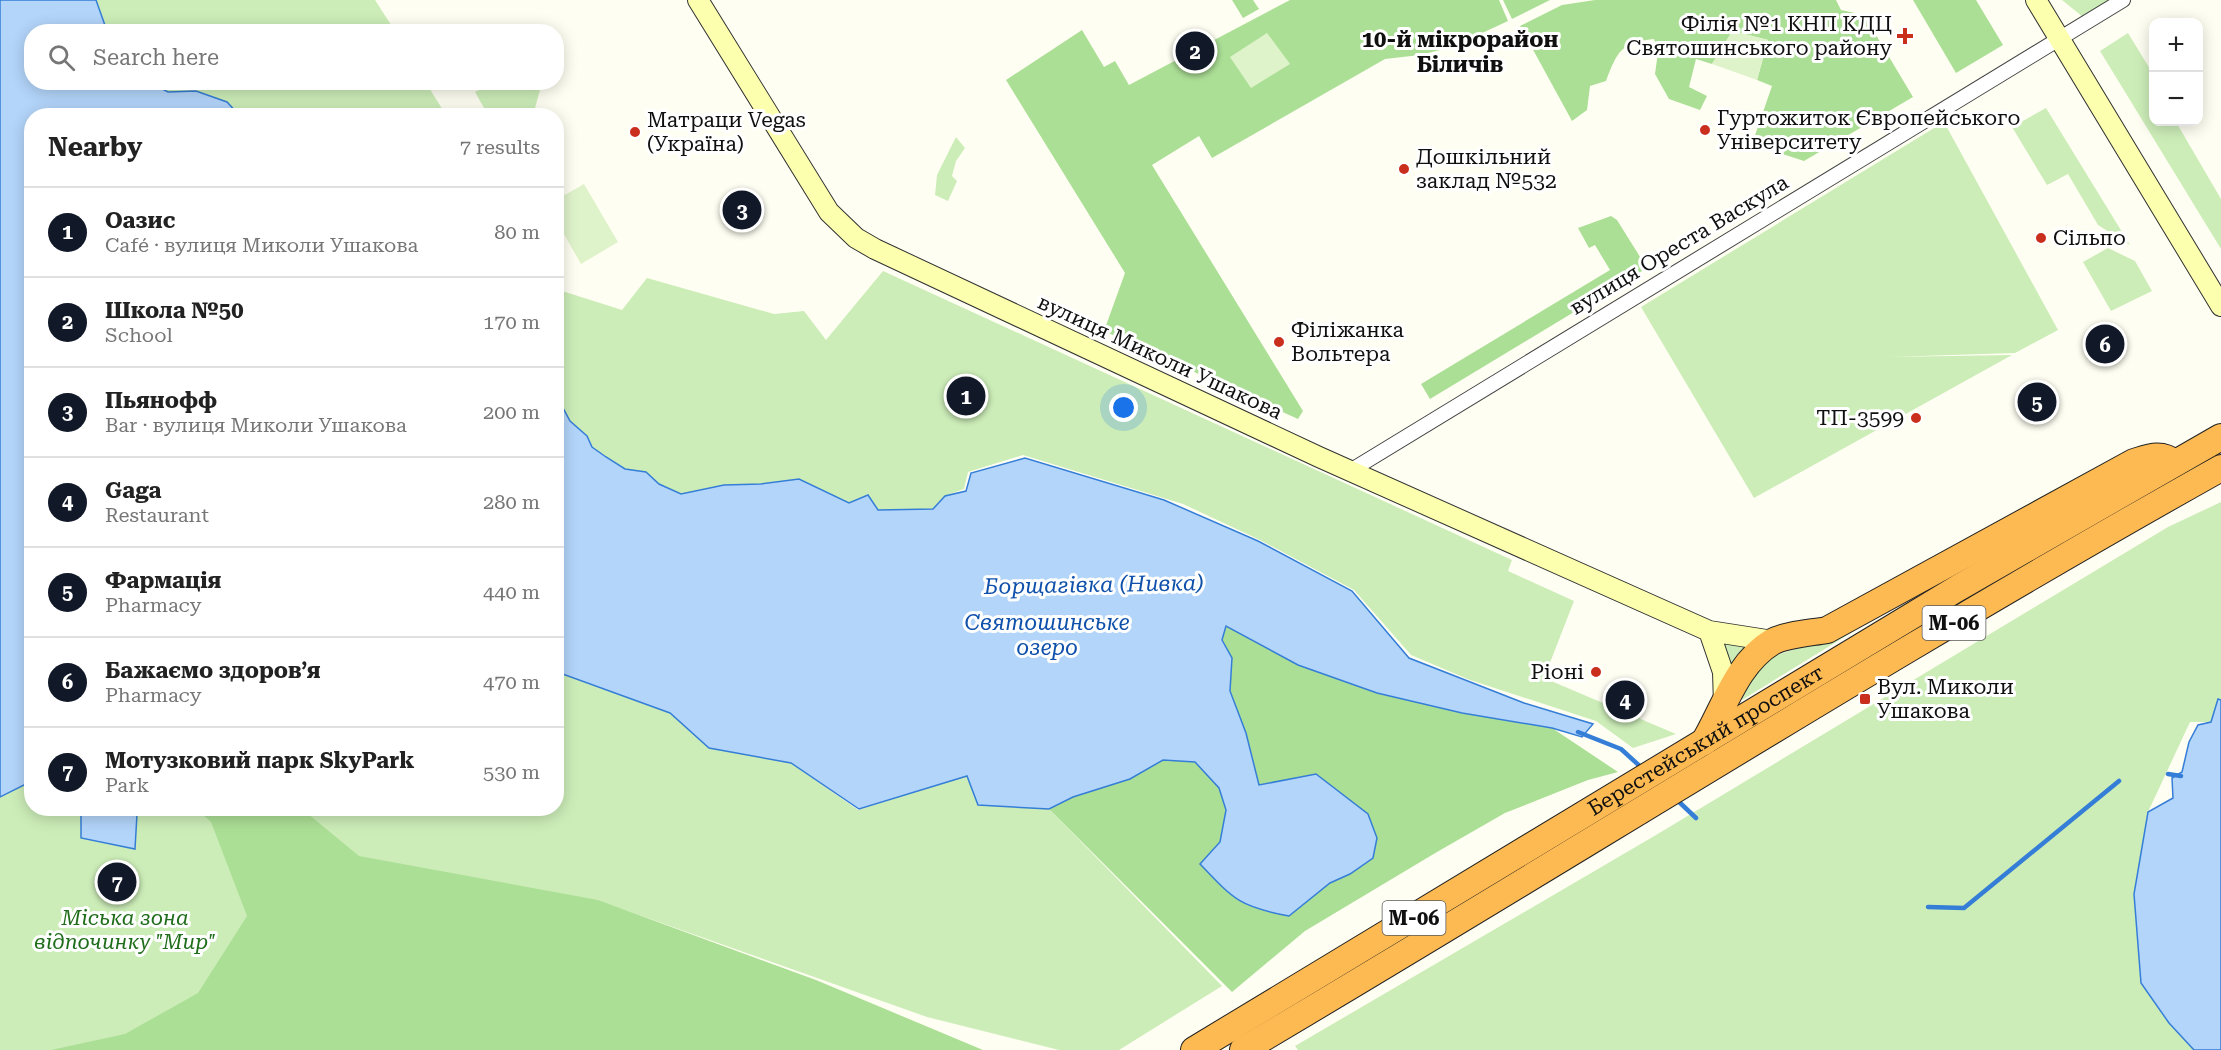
<!DOCTYPE html>
<html lang="en">
<head>
<meta charset="utf-8">
<style>
  body { margin:0; font-family:"Roboto Serif",serif; background:#f2f2f2; color:#222 }
  .controls { position:absolute; right:18px; top:18px; display:grid; overflow:hidden; border-radius:12px; box-shadow:0 3px 15px #0003 }
  .controls button { width:54px; height:54px; display:grid; place-items:center; padding:0; border:0; border-bottom:2px solid #e0e0e0; background:#fff; color:#222; font:30px sans-serif }
  .you { position:absolute; left:1124px; top:408px; width:21px; height:21px; margin:-15px; border:4px solid #fff; border-radius:50%; background:#1a73e8; box-shadow:0 0 0 9px #1a73e833 }
  .badge { display:grid; place-items:center; width:39px; height:39px; border-radius:50%; background:#111827; color:#fff; font-size:20px; font-weight:700 }
  .pin { position:absolute; translate:-50% -50%; border:3px solid #fff; box-shadow:0 2px 6px #0006 }
  .list { margin:0; padding:0; list-style:none }
  h2 { display:flex; justify-content:space-between; align-items:center; height:78px; margin:0; padding:0 24px; font-size:26px }
  h2 small { font-size:20px; font-weight:400; color:#767676 }
  .list li { display:grid; grid-template-columns:39px 1fr auto; gap:18px; align-items:center; box-sizing:border-box; height:90px; padding:0 24px; border-top:2px solid #e0e0e0 }
  .list b { display:block; font-size:22px; white-space:nowrap }
  .list p { margin:0; font-size:20px; white-space:nowrap; color:#767676 }
  .list em { font-size:20px; font-style:normal; color:#767676 }
  .icon { flex:none; width:33px; height:33px; fill:none; stroke:currentColor; stroke-width:2; stroke-linecap:round; stroke-linejoin:round }
  .map { position:relative; flex:none; width:2221px; height:1050px; overflow:hidden }
  .search { position:absolute; background:#fff; box-shadow:0 3px 15px #0003; left:24px; top:24px; width:540px; height:66px; display:flex; align-items:center; gap:15px; box-sizing:border-box; padding:0 21px; border-radius:24px; color:#767676; font-size:22px }
  .panel { position:absolute; background:#fff; box-shadow:0 3px 15px #0003; left:24px; top:108px; width:540px; height:708px; border-radius:24px }
  .map>svg:first-child { display:block }
  .green { fill:#ccedb8 }
  .forest { fill:#acdf96 }
  .pitch { fill:#dff3cb }
  .water { fill:#b3d5fa; stroke:#357ed7; stroke-width:1.5 }
  .lines { fill:none; stroke-linecap:round; stroke-linejoin:round }
  .stream { stroke:#357ed7; stroke-width:4.5 }
  .street-casing { stroke:#434343; stroke-width:16 }
  .secondary-casing { stroke:#323232; stroke-width:22 }
  .highway-casing { stroke:#212121; stroke-width:28 }
  .street { stroke:#fff; stroke-width:14 }
  .secondary { stroke:#fcffad; stroke-width:20 }
  .highway { stroke:#fdba52; stroke-width:26 }
  .poi-dot { fill:#ca2e1d; stroke:#fff; stroke-width:2 }
  .labels { text-anchor:middle; stroke-width:6; stroke-linejoin:round; paint-order:stroke }
  .shield { fill:#fff; stroke:#585858; stroke-width:1.5 }
  .shield-label { font-size:20px; font-weight:bold; fill:#101010 }
  .poi-label { font-size:21px; fill:#101010; stroke:#fff; text-anchor:start }
  .street-label { font-size:21px; fill:#101010; stroke:#fff }
  .park-label { font-size:21px; font-style:italic; fill:#1f6d1a; stroke:#fff }
  .neighbourhood-label { font-size:22px; font-weight:bold; fill:#101010; stroke:#fff }
  .water-label { font-size:22px; font-style:italic; fill:#0f50ab; stroke:#fff }
</style>
</head>
<body>
<div class="map">
<svg width="2221" height="1050" viewBox="0 0 2221 1050">
  <rect width="100%" height="100%" fill="#fffef2"/>
  <path class="green" d="M96,0h279l20,31h-288z
    M2062,0h50l-29,17z
    M2128,33l25,41 1,48h22l45,77v50l-121,-198z
    M151,83h275l20,32h-207l-12,-13 -31,-11 -28,1z
    M492,83h50l-7,25 11,7h-58l-13,-23z
    M2046,108l84,137 -32,-20 -30,-51 -21,11 -35,-58z
    M1944,122l114,208 -43,23 -127,4 124,-2 -258,143 -113,-191z
    M956,137l9,11 -9,13 -4,15 5,5 -9,20 -13,-6 2,-20z
    M2108,248l27,13 17,30 -41,20 -28,-49z
    M883,271l629,289 -4,11 66,30 -30,77 132,56 -43,14 -37,-27 -126,-41 -59,-25 -57,-65 -94,-50 -77,-36 -160,-49 -55,17 -4,17 -19,7 -12,13 -55,1 -6,-6 -23,-1 -50,-24 -38,5 -37,1 -43,9 -22,-10 -13,-12 -21,-3 -19,-12 -14,-10 -5,-11 -17,-15 -7,-13 -6,-1 -1,-118 66,21 25,-32 127,36 30,-3 22,29z
    M2221,502v197h-3l-7,23h-21l-42,90 -14,82 7,89 28,40 25,27h-896l-3,-4 361,-211 512,-308z
    M1898,604l-156,96 1,-10 24,-32 42,-13z
    M1722,641l27,6 -16,22z
    M557,672l113,41 40,35 81,15 67,47 109,-34 11,29 71,4 173,177 -103,64h-60l-132,-33 -319,-113 312,146h-920v-253l31,-16 1,27h524z"/>
  <path class="forest" d="M1232,0h21l6,9 -16,9z
    M1290,0h209l9,21 -56,26 -32,8 -35,4 -173,99 -13,-22 -47,29 151,246 -5,8 -194,-88 21,-58 -119,-193 76,-50 22,37 11,-6 14,24z
    M1503,0h47l-38,19z
    M1595,0h241l5,10 23,5 49,82 -109,64 -52,-17 20,-58 -15,-6 11,-40 -35,-9 -21,33 -16,-5 -7,28 18,9 -7,14 -31,-11 -14,-25 3,-22 -4,-13c-33,3 -37,13 -48,42l-16,5 -3,24 -15,11 -52,-95 42,-21z
    M1913,0h63l27,45 -47,28z
    M1611,216l6,4 30,48 -217,131 -9,-15 189,-114 -15,-25 -6,3 -11,-20z
    M1226,626l72,39 79,28 85,20 90,15 66,44 -30,8 -83,33 -68,39 -132,79 -73,61 -183,-183 24,-12 57,-18 33,-19 32,2 24,26 7,22 -6,32 -20,22 89,52 41,-33 20,-9 -9,-80 -25,-20 -57,11 -13,-52 -16,-42 2,-33 -10,-18z
    M197,809h105l57,47 239,44 218,80 167,70h-932l74,-16 73,-41 49,-77 -36,-94z"/>
  <path class="pitch" d="M1732,31l36,9 -11,40 -45,-16z
    M1267,33l23,31 -39,24 -21,-31z
    M584,184l34,58 -37,22 -24,-42 -1,-22z"/>
  <path class="water" d="M0,0h96l11,31 -75,1v50l119,1 17,9 28,-1 31,11 12,13 -207,1v665l-32,16z
    M557,407l6,1 7,13 17,15 5,11 14,10 19,12 21,3 13,12 22,10 43,-9 37,-1 38,-5 50,24 19,-8 10,15 55,-1 12,-13 21,-5 5,-18 54,-15 139,42 94,41 94,50 57,67 115,45 69,21 -11,13 -30,-9 -90,-15 -85,-20 -79,-28 -72,-39 -4,14 10,18 -2,33 16,42 13,52 57,-11 52,40 9,24 -4,20 -23,16 -20,9 -41,33c-49,-9 -55,-16 -89,-52l20,-22 6,-32 -7,-22 -24,-26 -32,-2 -33,19 -57,18 -24,12 -71,-4 -11,-29 -108,33 -68,-46 -82,-15 -39,-35 -113,-41z
    M2218,699l3,1v350h-27l-25,-27 -28,-40 -7,-89 14,-82 25,-14 -1,-20 10,-6 7,-30 9,-17 13,-3z
    M115,808l22,6 -2,35 -54,-11v-25z"/>
  <g class="lines">
    <path class="stream" d="M1578,732l43,17 22,20
      M2168,774l13,2
      M1676,799l20,19
      M1928,907l36,1 155,-127"/>
    <defs>
      <path id="street" d="M1350,471l773,-471"/>
      <path id="secondary" d="M698,0l131,212 27,26 19,11 444,208 390,174 64,10
        M2036,0l185,306
        M1709,631l14,41 1,32"/>
      <g id="highway">
        <path d="M1704,742c20,-34 33,-79 68,-100 15,-8 39,-9 55,-12l307,-168c16,-5 27,-10 41,1"/>
        <path id="s1" d="M1194,1050l764,-462 263,-151"/>
        <path d="M1243,1050c327,-193 647,-397 978,-582"/>
      </g>
    </defs>
    <use href="#street" class="street-casing"/>
    <use href="#secondary" class="secondary-casing"/>
    <use href="#highway" class="highway-casing"/>
    <use href="#street" class="street"/>
    <use href="#secondary" class="secondary"/>
    <use href="#highway" class="highway"/>
  </g>
  <g class="poi-dot">
    <path d="M1902 27h6v6h6v6h-6v6h-6v-6h-6v-6h6z"/>
    <circle cx="1705" cy="130" r="6"/>
    <circle cx="635" cy="132" r="6"/>
    <circle cx="1404" cy="169" r="6"/>
    <circle cx="2041" cy="238" r="6"/>
    <circle cx="1279" cy="342" r="6"/>
    <circle cx="1916" cy="418" r="6"/>
    <circle cx="1596" cy="672" r="6"/>
    <rect x="1859" y="693" width="12" height="12" rx="3"/>
  </g>
  <g class="labels">
    <g class="shield">
      <rect x="1922.5" y="606" width="63" height="34" rx="4.5"/>
      <rect x="1382.5" y="901" width="63" height="34" rx="4.5"/>
    </g>
    <g class="shield-label">
      <text x="1954" y="630">М-06</text>
      <text x="1414" y="925">М-06</text>
    </g>
    <g class="poi-label">
      <text x="1892" y="31" text-anchor="end">Філія №1 КНП КДЦ<tspan x="1892" dy="24">Святошинського району</tspan></text>
      <text x="1717" y="125">Гуртожиток Європейського<tspan x="1717" dy="24">Університету</tspan></text>
      <text x="647" y="127">Матраци Vegas<tspan x="647" dy="24">(Україна)</tspan></text>
      <text x="1416" y="164">Дошкільний<tspan x="1416" dy="24">заклад №532</tspan></text>
      <text x="2053" y="245">Сільпо</text>
      <text x="1291" y="337">Філіжанка<tspan x="1291" dy="24">Вольтера</tspan></text>
      <text x="1904" y="425" text-anchor="end">ТП-3599</text>
      <text x="1584" y="679" text-anchor="end">Ріоні</text>
      <text x="1877" y="694">Вул. Миколи<tspan x="1877" dy="24">Ушакова</tspan></text>
    </g>
    <g class="street-label">
      <text transform="translate(1679 245) rotate(-31)" y="7">вулиця Ореста Васкула</text>
      <text transform="translate(1160 357) rotate(25)" y="7">вулиця Миколи Ушакова</text>
      <text dy="7" stroke="none"><textPath href="#s1" startOffset="598">Берестейський проспект</textPath></text>
    </g>
    <g class="park-label">
      <text x="125" y="925">Міська зона<tspan x="125" dy="24">відпочинку "Мир"</tspan></text>
    </g>
    <g class="neighbourhood-label">
      <text x="1460" y="47">10-й мікрорайон<tspan x="1460" dy="25">Біличів</tspan></text>
    </g>
    <g class="water-label">
      <text transform="translate(1094 584) rotate(-1)" y="8">Борщагівка (Нивка)</text>
      <text x="1047" y="630">Святошинське<tspan x="1047" dy="25">озеро</tspan></text>
    </g>
  </g>
</svg>
<div class="controls">
<button>+</button>
<button>−</button>
</div>
<div class="you"></div>
<div class="pin badge" style="left:966px;top:396px">1</div>
<div class="pin badge" style="left:1195px;top:51px">2</div>
<div class="pin badge" style="left:742px;top:210px">3</div>
<div class="pin badge" style="left:1625px;top:700px">4</div>
<div class="pin badge" style="left:2037px;top:402px">5</div>
<div class="pin badge" style="left:2105px;top:344px">6</div>
<div class="pin badge" style="left:117px;top:882px">7</div>
<div class="search"><svg class="icon" aria-label="search" viewBox="0 0 24 24"><circle cx="10" cy="10" r="6"/><path d="M15 15l6 6"/></svg>Search here</div>
<section class="panel">
<h2>Nearby<small>7 results</small></h2>
<ul class="list">
<li><span class="badge">1</span><div><b>Оазис</b><p>Café · вулиця Миколи Ушакова</p></div><em>80 m</em></li>
<li><span class="badge">2</span><div><b>Школа №50</b><p>School</p></div><em>170 m</em></li>
<li><span class="badge">3</span><div><b>Пьянофф</b><p>Bar · вулиця Миколи Ушакова</p></div><em>200 m</em></li>
<li><span class="badge">4</span><div><b>Gaga</b><p>Restaurant</p></div><em>280 m</em></li>
<li><span class="badge">5</span><div><b>Фармація</b><p>Pharmacy</p></div><em>440 m</em></li>
<li><span class="badge">6</span><div><b>Бажаємо здоровʼя</b><p>Pharmacy</p></div><em>470 m</em></li>
<li><span class="badge">7</span><div><b>Мотузковий парк SkyPark</b><p>Park</p></div><em>530 m</em></li>
</ul>
</section>
</div>
</body>
</html>
